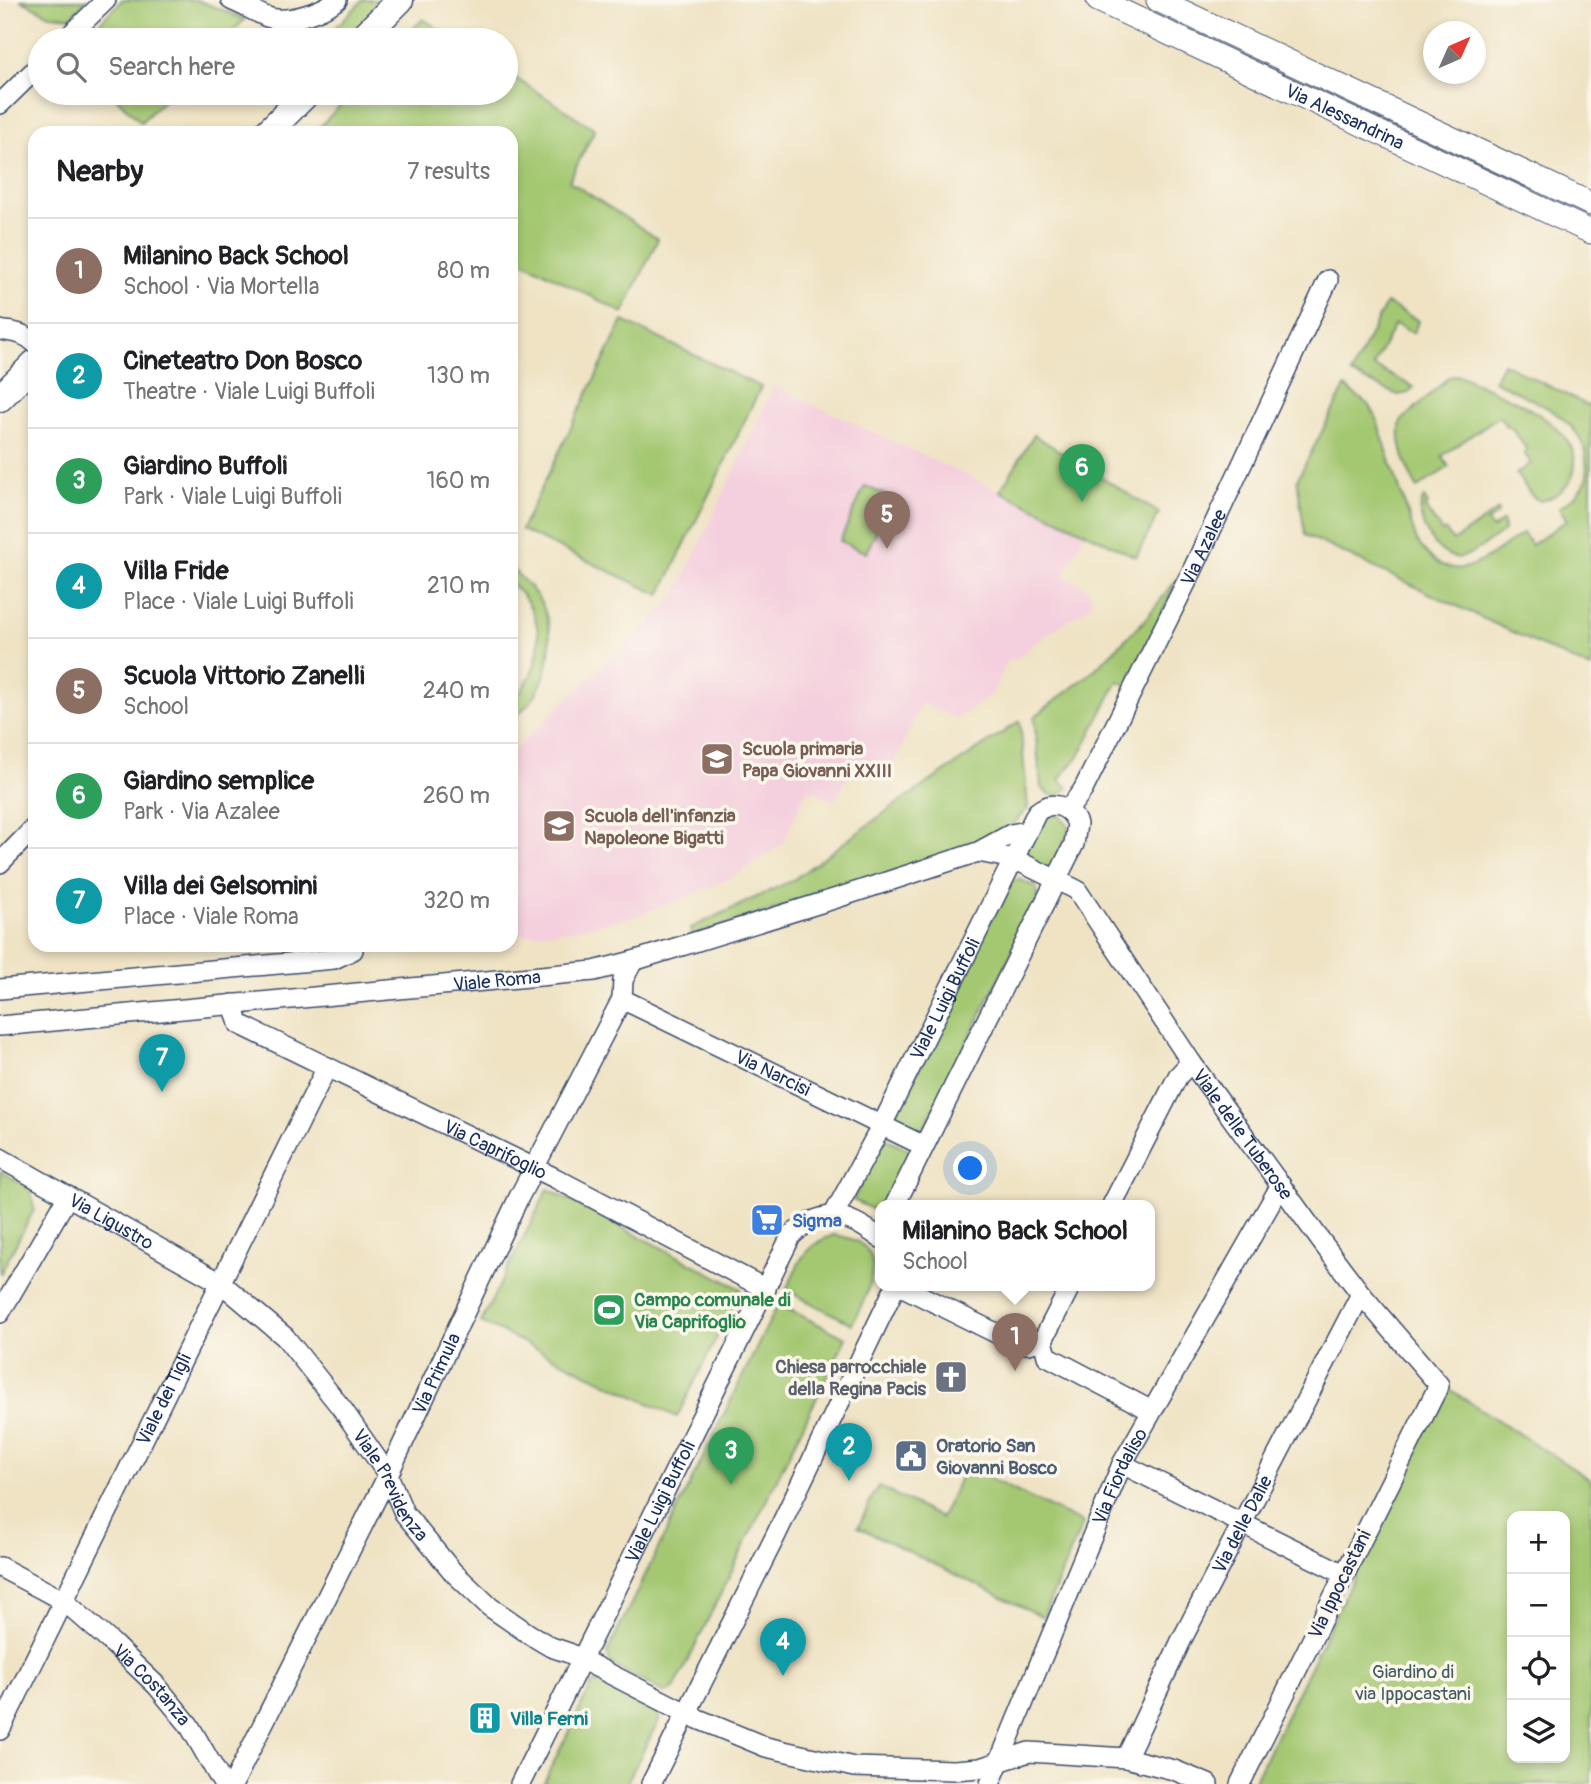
<!DOCTYPE html>
<html lang="en">
<head>
<meta charset="utf-8">
<style>
  body { margin:0; font-family:Pangolin,sans-serif; background:#f2f2f2; color:#202124 }
  .controls { position:absolute; right:21px; bottom:21px; display:grid; overflow:hidden; border-radius:14px; box-shadow:0 4px 10px #0003 }
  .controls button { width:63px; height:63px; display:grid; place-items:center; padding:0; border:0; border-bottom:2px solid #e0e0e0; background:#fff; color:#202124; font:35px sans-serif }
  .compass { position:absolute; left:1423px; top:21px; width:63px; height:63px; border-radius:50%; background:#fff; box-shadow:0 4px 10px #0003; rotate:45deg }
  .you { position:absolute; left:971px; top:1169px; width:24px; height:24px; margin:-18px; border:5px solid #fff; border-radius:50%; background:#1a73e8; box-shadow:0 0 0 10px #1a73e833 }
  .badge { display:grid; place-items:center; width:46px; height:46px; border-radius:50%; background:#b5179e; color:#fff; font-size:23px; font-weight:700 }
  .pin { position:absolute; translate:-50% -58px; filter:drop-shadow(0 2px 4px #0008) }
  .pin::after { content:''; position:absolute; top:37px; width:24px; height:21px; background:inherit; clip-path:polygon(0 0,100% 0,50% 100%) }
  .popup { position:absolute; left:875px; top:1200px; width:280px; height:91px; box-sizing:border-box; display:grid; place-content:center; border-radius:14px; background:#fff; filter:drop-shadow(0 2px 5px #0005); font-size:23px; white-space:nowrap; color:#757577 }
  .popup b { font-size:26px; color:#202124 }
  .popup::after { content:''; position:absolute; left:50%; top:100%; margin-left:-14px; border:14px solid transparent; border-top-color:#fff }
  .list { margin:0; padding:0; list-style:none }
  h2 { display:flex; justify-content:space-between; align-items:center; height:91px; margin:0; padding:0 28px; font-size:30px }
  h2 small { font-size:23px; font-weight:400; color:#757577 }
  .list li { display:grid; grid-template-columns:46px 1fr auto; gap:21px; align-items:center; box-sizing:border-box; height:105px; padding:0 28px; border-top:2px solid #e0e0e0 }
  .list b { display:block; font-size:26px; white-space:nowrap }
  .list p { margin:0; font-size:23px; white-space:nowrap; color:#757577 }
  .list em { font-size:23px; font-style:normal; color:#757577 }
  .icon { flex:none; width:38px; height:38px; fill:none; stroke:currentColor; stroke-width:2; stroke-linecap:round; stroke-linejoin:round }
  .map { position:relative; flex:none; width:1591px; height:1784px; overflow:hidden }
  .search { position:absolute; background:#fff; box-shadow:0 4px 10px #0003; left:28px; top:28px; width:490px; height:77px; display:flex; align-items:center; gap:18px; box-sizing:border-box; padding:0 24px; border-radius:38px; color:#757577; font-size:26px }
  .panel { position:absolute; background:#fff; box-shadow:0 4px 10px #0003; left:28px; top:126px; width:490px; height:826px; border-radius:21px }
  .map>svg:first-child { display:block }
  .built { fill:#f4cfdd }
  .green { fill:#a4c872; stroke:#607c68; stroke-width:2; fill-rule:evenodd }
  .lines { fill:none; stroke-linecap:round; stroke-linejoin:round }
  .minor-casing { stroke:#3b4a6d; stroke-width:22 }
  .tertiary-casing { stroke:#3b4a6d; stroke-width:25 }
  .secondary-casing { stroke:#3b4a6d; stroke-width:29 }
  .minor { stroke:#fff; stroke-width:19 }
  .tertiary { stroke:#fff; stroke-width:23 }
  .secondary { stroke:#fff; stroke-width:26 }
  .labels { text-anchor:middle; stroke-width:7; stroke-linejoin:round; paint-order:stroke }
  .street-label { font-size:19px; fill:#1b2f5e; stroke:#fbf7ec }
  .education-label { font-size:19px; font-weight:bold; fill:#785e54; stroke:#fbf7ec; text-anchor:start }
  .shop-label { font-size:19px; font-weight:bold; fill:#366cbe; stroke:#fbf7ec; text-anchor:start }
  .leisure-label { font-size:19px; font-weight:bold; fill:#27864d; stroke:#fbf7ec; text-anchor:start }
  .worship-label { font-size:19px; font-weight:bold; fill:#5b616d; stroke:#fbf7ec; text-anchor:end }
  .service-label { font-size:19px; font-weight:bold; fill:#4e5e75; stroke:#fbf7ec; text-anchor:start }
  .park-label { font-size:19px; fill:#445d64; stroke:#fbf7ec }
  .culture-label { font-size:19px; font-weight:bold; fill:#0d838f; stroke:#fbf7ec; text-anchor:start }
</style>
</head>
<body>
<div class="map">
<svg width="1591" height="1784" viewBox="0 0 1591 1784">
  <rect width="100%" height="100%" fill="#fbf7ec"/>
  <filter id="ink" filterUnits="userSpaceOnUse"><feTurbulence type="fractalNoise" baseFrequency=".0143" numOctaves="2"/><feDisplacementMap in="SourceGraphic" scale="14" xChannelSelector="R" yChannelSelector="G"/><feConvolveMatrix kernelMatrix="1 2 1 2 8 2 1 2 1" color-interpolation-filters="sRGB"/></filter>
  <filter id="wash" filterUnits="userSpaceOnUse"><feTurbulence type="fractalNoise" baseFrequency=".00686" numOctaves="4" result="noise"/><feDisplacementMap in="SourceGraphic" scale="28" xChannelSelector="R" yChannelSelector="G"/><feGaussianBlur stdDeviation="1.57" result="paint"/><feColorMatrix in="noise" values="0 0 0 0 0 0 0 0 0 0 0 0 0 0 0 0 0 1.4 0 .05"/><feComposite in="paint" operator="in"/></filter>
  <g filter="url(#wash)">
    <rect width="100%" height="100%" fill="#efe3c4"/>
    <path class="built" d="M774,386l312,145 -23,45 26,13 3,15 -62,43 -14,13 -7,-2 -17,36 -35,25 -36,-16 -29,68 -12,10 -22,-7 -12,5 -11,22 -21,-10 -9,2 -22,51 -53,35 -90,36 -67,15 -62,6v-183l163,-155z"/>
    <path class="green" d="M20,0h66l-15,17 -21,-2z
      M122,0h75l48,19 -21,21h-141z
      M363,0h23l-40,40h-23z
      M423,19l33,21h-54z
      M506,72l89,57 -26,52 89,58 -35,74 -112,-58v-122h-197l38,-40h154z
      M111,93h60l-30,29z
      M1386,303l33,18 -6,12 -18,-9 -22,42 41,21 -6,6 -10,2 -47,-21z
      M623,321l138,66 -101,208 -139,-65z
      M1503,363l88,44v262l-286,-134 -8,-55 48,-93 25,19 5,9 42,126c36,53 67,18 106,-8l9,12 35,-25 -8,-12 16,-12 12,-16c0,-12 0,-27 -5,-38 -14,-30 -60,-47 -88,-61z
      M1459,375c34,17 131,49 114,100 -4,12 -20,24 -33,26l-8,-5 -16,-22 15,-11 -7,-10 3,-3 -17,-24 -3,1 -8,-11 -57,40 7,11 -32,21c-10,-18 -21,-46 -16,-67l48,-44z
      M1034,435l125,78 -23,44 -136,-66z
      M865,486l27,12 -26,55 -26,-12z
      M1424,498l4,6 -3,3 17,25 3,-2 8,11 45,-31v4l-11,8 5,7 11,-8 1,10c-13,8 -27,22 -42,26 -24,5 -51,-40 -38,-59z
      M511,568c11,11 22,20 29,33 17,30 11,74 -9,100 -6,7 -14,14 -20,20v-18c27,-28 38,-69 15,-103 -4,-6 -10,-11 -15,-17z
      M1178,578l-50,108 -10,-5 -39,75 -20,23 9,9 -11,8 -9,-2 -7,-7 -7,-70 57,-44 51,-50z
      M1020,721l8,87 -21,23 -22,13 -293,91 -1,-7 102,-48 101,-74z
      M1052,814l8,2 10,11 -13,37 -7,4 -17,-3 -8,-13 12,-31z
      M1018,879l18,8 2,13 -117,234 -28,-14 115,-236z
      M885,1138l27,13 -26,54h-6v8l-27,-13z
      M0,1171l31,18 3,21 -34,64z
      M548,1189l193,100 -64,128 -196,-95z
      M834,1235c60,8 37,52 18,89l-66,-34c13,-27 17,-45 48,-55z
      M778,1304l68,34 -172,351 -9,4 -54,-29 -4,-11z
      M1446,1387l145,93v304h-338zM1512,1516h53v242h-53z
      M965,1467l118,56 -40,94 -185,-90 20,-41 63,32z
      M601,1681l53,27 6,10 -34,66h-83l49,-100z"/>
  </g>
  <g filter="url(#ink)">
    <g class="lines">
      <defs>
        <g id="minor">
          <path d="M231,0c12,5 24,12 36,17 20,7 54,-5 70,-17"/>
          <path d="M65,40l41,-40"/>
          <path d="M0,104l40,-39"/>
          <path d="M0,330c15,3 23,2 35,13"/>
          <path id="s1" d="M1068,810l15,-20 110,-221 135,-289"/>
          <path id="s2" d="M978,852l36,7 63,31 114,172 130,179 40,53 78,91 -199,399"/>
          <path d="M0,863l35,-36"/>
          <path d="M0,989l334,-30 19,-9 -1,-5"/>
          <path id="s3" d="M622,999l302,147"/>
          <path id="s4" d="M233,1004l6,20 316,154 211,111"/>
          <path id="s5" d="M0,1026l594,-55 39,-10 204,-63 141,-46 33,-18 16,-3"/>
          <path id="s6" d="M0,1158l221,125 64,54 58,73 45,65 16,38 49,59 37,35 39,27 22,13 18,6 129,66 68,28 88,20 100,3 26,-2 49,-16 97,6 48,12 34,14"/>
          <path d="M1112,1205l66,-129 13,-14"/>
          <path id="s7" d="M834,1214l48,-89 155,-313c16,-13 33,-6 40,12l-3,20 -179,361"/>
          <path d="M899,1285l117,58 12,1 15,-4"/>
          <path d="M0,1313l68,-117"/>
          <path d="M1043,1340l4,16 103,54"/>
          <path d="M1043,1340l28,-55"/>
          <path d="M1122,1464l222,110"/>
          <path id="s8" d="M0,1567l64,34 48,42 45,43 32,39 34,59"/>
          <path id="s9" d="M0,1730l327,-663"/>
          <path id="s10" d="M1126,1758l55,-117 180,-347"/>
          <path id="s11" d="M233,1784l155,-309 131,-278 103,-198 1,-19 10,-19"/>
          <path id="s12" d="M520,1784l271,-548c33,-30 56,-23 89,2"/>
          <path d="M651,1784l125,-249 120,-250"/>
          <path id="s13" d="M990,1784l132,-320 159,-279"/>
        </g>
        <g id="tertiary">
          <path id="s14" d="M1098,0l493,232"/>
          <path d="M1158,0l433,204"/>
        </g>
        <path id="secondary" d="M360,40l40,-40
          M267,133l40,-40
          M0,398l35,-35"/>
      </defs>
      <use href="#minor" class="minor-casing"/>
      <use href="#tertiary" class="tertiary-casing"/>
      <use href="#secondary" class="secondary-casing"/>
      <use href="#minor" class="minor"/>
      <use href="#tertiary" class="tertiary"/>
      <use href="#secondary" class="secondary"/>
    </g>
  </g>
  <defs>
    <symbol id="school-square" viewBox="-11 -11 22 22"><rect x="-9" y="-9" width="18" height="18" rx="4" fill="#8d6e63" stroke="#fbf7ec"/><path d="M0-5L7-2L0 1L-7-2ZM-4 1L0 2.5L4 1V4Q0 6-4 4Z" fill="#fff"/></symbol>
    <symbol id="supermarket-square" viewBox="-11 -11 22 22"><rect x="-9" y="-9" width="18" height="18" rx="4" fill="#3f7fe0" stroke="#fbf7ec"/><path d="M-6-5.5h2.5l.6 2H6L4.5 2H-2.5L-4.4-4H-6ZM-1.5 3.2a1.3 1.3 0 1 0 .1 0ZM3 3.2a1.3 1.3 0 1 0 .1 0Z" fill="#fff"/></symbol>
    <symbol id="stadium-square" viewBox="-11 -11 22 22"><rect x="-9" y="-9" width="18" height="18" rx="4" fill="#2e9e5b" stroke="#fbf7ec"/><path d="M0-5a6.5 5 0 1 0 0 10a6.5 5 0 1 0 0-10ZM-3.5-1.8h7v3.6h-7Z" fill="#fff"/></symbol>
    <symbol id="church-square" viewBox="-11 -11 22 22"><rect x="-9" y="-9" width="18" height="18" rx="4" fill="#6b7280" stroke="#fbf7ec"/><path d="M-1.2-6h2.4v3.5h3.3v2.4h-3.3V6h-2.4V-.1h-3.3v-2.4h3.3Z" fill="#fff"/></symbol>
    <symbol id="civic-square" viewBox="-11 -11 22 22"><rect x="-9" y="-9" width="18" height="18" rx="4" fill="#5c6f8a" stroke="#fbf7ec"/><path d="M-.6-6.5H3V-4.5H.6V-3L4-1V1h2V6H-6V1h2V-1L-.6-3ZM-1.2 2.5V6h2.4V2.5Z" fill="#fff"/></symbol>
    <symbol id="building-square" viewBox="-11 -11 22 22"><rect x="-9" y="-9" width="18" height="18" rx="4" fill="#0f9aa8" stroke="#fbf7ec"/><path d="M-4-6H4V6H1V3H-1V6H-4ZM-2.5-4.3h1.7v1.8h-1.7ZM.8-4.3h1.7v1.8H.8ZM-2.5-1h1.7V.8h-1.7ZM.8-1h1.7V.8H.8Z" fill="#fff"/></symbol>
  </defs>
  <g fill-rule="evenodd">
    <use href="#school-square" x="698" y="740" width="38" height="38"/>
    <use href="#school-square" x="540" y="807" width="38" height="38"/>
    <use href="#supermarket-square" x="748" y="1201" width="38" height="38"/>
    <use href="#stadium-square" x="590" y="1291" width="38" height="38"/>
    <use href="#church-square" x="932" y="1358" width="38" height="38"/>
    <use href="#civic-square" x="892" y="1437" width="38" height="38"/>
    <use href="#building-square" x="466" y="1699" width="38" height="38"/>
  </g>
  <g class="labels">
    <g class="street-label">
      <text dy="7" stroke="none"><textPath href="#s14" startOffset="273">Via Alessandrina</textPath></text>
      <text dy="7" stroke="none"><textPath href="#s1" startOffset="296">Via Azalee</textPath></text>
      <text dy="7" stroke="none"><textPath href="#s5" startOffset="499">Viale Roma</textPath></text>
      <text dy="7" stroke="none"><textPath href="#s7" startOffset="242">Viale Luigi Buffoli</textPath></text>
      <text dy="7" stroke="none"><textPath href="#s3" startOffset="168">Via Narcisi</textPath></text>
      <text dy="7" stroke="none"><textPath href="#s2" startOffset="402">Viale delle Tuberose</textPath></text>
      <text dy="7" stroke="none"><textPath href="#s4" startOffset="306">Via Caprifoglio</textPath></text>
      <text dy="7" stroke="none"><textPath href="#s6" startOffset="128">Via Ligustro</textPath></text>
      <text dy="7" stroke="none"><textPath href="#s11" startOffset="458">Via Primula</textPath></text>
      <text dy="7" stroke="none"><textPath href="#s9" startOffset="369">Viale dei Tigli</textPath></text>
      <text dy="7" stroke="none"><textPath href="#s13" startOffset="334">Via Fiordaliso</textPath></text>
      <text dy="7" stroke="none"><textPath href="#s6" startOffset="520">Viale Previdenza</textPath></text>
      <text dy="7" stroke="none"><textPath href="#s12" startOffset="315">Viale Luigi Buffoli</textPath></text>
      <text dy="7" stroke="none"><textPath href="#s10" startOffset="261">Via delle Dalie</textPath></text>
      <text transform="translate(1339 1584) rotate(-64)" y="7">Via Ippocastani</text>
      <text dy="7" stroke="none"><textPath href="#s8" startOffset="194">Via Costanza</textPath></text>
    </g>
    <g class="education-label">
      <text x="742" y="755">Scuola primaria<tspan x="742" dy="22">Papa Giovanni XXIII</tspan></text>
      <text x="584" y="822">Scuola dell'infanzia<tspan x="584" dy="22">Napoleone Bigatti</tspan></text>
    </g>
    <g class="shop-label">
      <text x="792" y="1227">Sigma</text>
    </g>
    <g class="leisure-label">
      <text x="634" y="1306">Campo comunale di<tspan x="634" dy="22">Via Caprifoglio</tspan></text>
    </g>
    <g class="worship-label">
      <text x="926" y="1373">Chiesa parrocchiale<tspan x="926" dy="22">della Regina Pacis</tspan></text>
    </g>
    <g class="service-label">
      <text x="936" y="1452">Oratorio San<tspan x="936" dy="22">Giovanni Bosco</tspan></text>
    </g>
    <g class="park-label">
      <text x="1413" y="1678">Giardino di<tspan x="1413" dy="22">via Ippocastani</tspan></text>
    </g>
    <g class="culture-label">
      <text x="510" y="1725">Villa Ferni</text>
    </g>
  </g>
</svg>
<div class="controls">
<button>+</button>
<button>−</button>
<button><svg class="icon" aria-label="locate" viewBox="0 0 24 24"><circle cx="12" cy="12" r="6"/><path d="M12 2v4M12 18v4M2 12h4M18 12h4"/></svg></button>
<button><svg class="icon" aria-label="layers" viewBox="0 0 24 24"><path d="M12 4l9 5-9 5-9-5zM3 14l9 5 9-5"/></svg></button>
</div>
<svg class="compass" viewBox="-18 -18 36 36"><path d="M0-13l5 13h-10z" fill="#e53935"/><path d="M0 13l5-13h-10z" fill="#757577"/></svg>
<div class="you"></div>
<div class="pin badge" style="left:1015px;top:1371px;background:#8d6e63">1</div>
<div class="popup"><b>Milanino Back School</b>School</div>
<div class="pin badge" style="left:849px;top:1481px;background:#0f9aa8">2</div>
<div class="pin badge" style="left:731px;top:1485px;background:#2e9e5b">3</div>
<div class="pin badge" style="left:783px;top:1676px;background:#0f9aa8">4</div>
<div class="pin badge" style="left:887px;top:549px;background:#8d6e63">5</div>
<div class="pin badge" style="left:1082px;top:502px;background:#2e9e5b">6</div>
<div class="pin badge" style="left:162px;top:1092px;background:#0f9aa8">7</div>
<div class="search"><svg class="icon" aria-label="search" viewBox="0 0 24 24"><circle cx="10" cy="10" r="6"/><path d="M15 15l6 6"/></svg>Search here</div>
<section class="panel">
<h2>Nearby<small>7 results</small></h2>
<ul class="list">
<li><span class="badge" style="background:#8d6e63">1</span><div><b>Milanino Back School</b><p>School · Via Mortella</p></div><em>80 m</em></li>
<li><span class="badge" style="background:#0f9aa8">2</span><div><b>Cineteatro Don Bosco</b><p>Theatre · Viale Luigi Buffoli</p></div><em>130 m</em></li>
<li><span class="badge" style="background:#2e9e5b">3</span><div><b>Giardino Buffoli</b><p>Park · Viale Luigi Buffoli</p></div><em>160 m</em></li>
<li><span class="badge" style="background:#0f9aa8">4</span><div><b>Villa Fride</b><p>Place · Viale Luigi Buffoli</p></div><em>210 m</em></li>
<li><span class="badge" style="background:#8d6e63">5</span><div><b>Scuola Vittorio Zanelli</b><p>School</p></div><em>240 m</em></li>
<li><span class="badge" style="background:#2e9e5b">6</span><div><b>Giardino semplice</b><p>Park · Via Azalee</p></div><em>260 m</em></li>
<li><span class="badge" style="background:#0f9aa8">7</span><div><b>Villa dei Gelsomini</b><p>Place · Viale Roma</p></div><em>320 m</em></li>
</ul>
</section>
</div>
</body>
</html>
